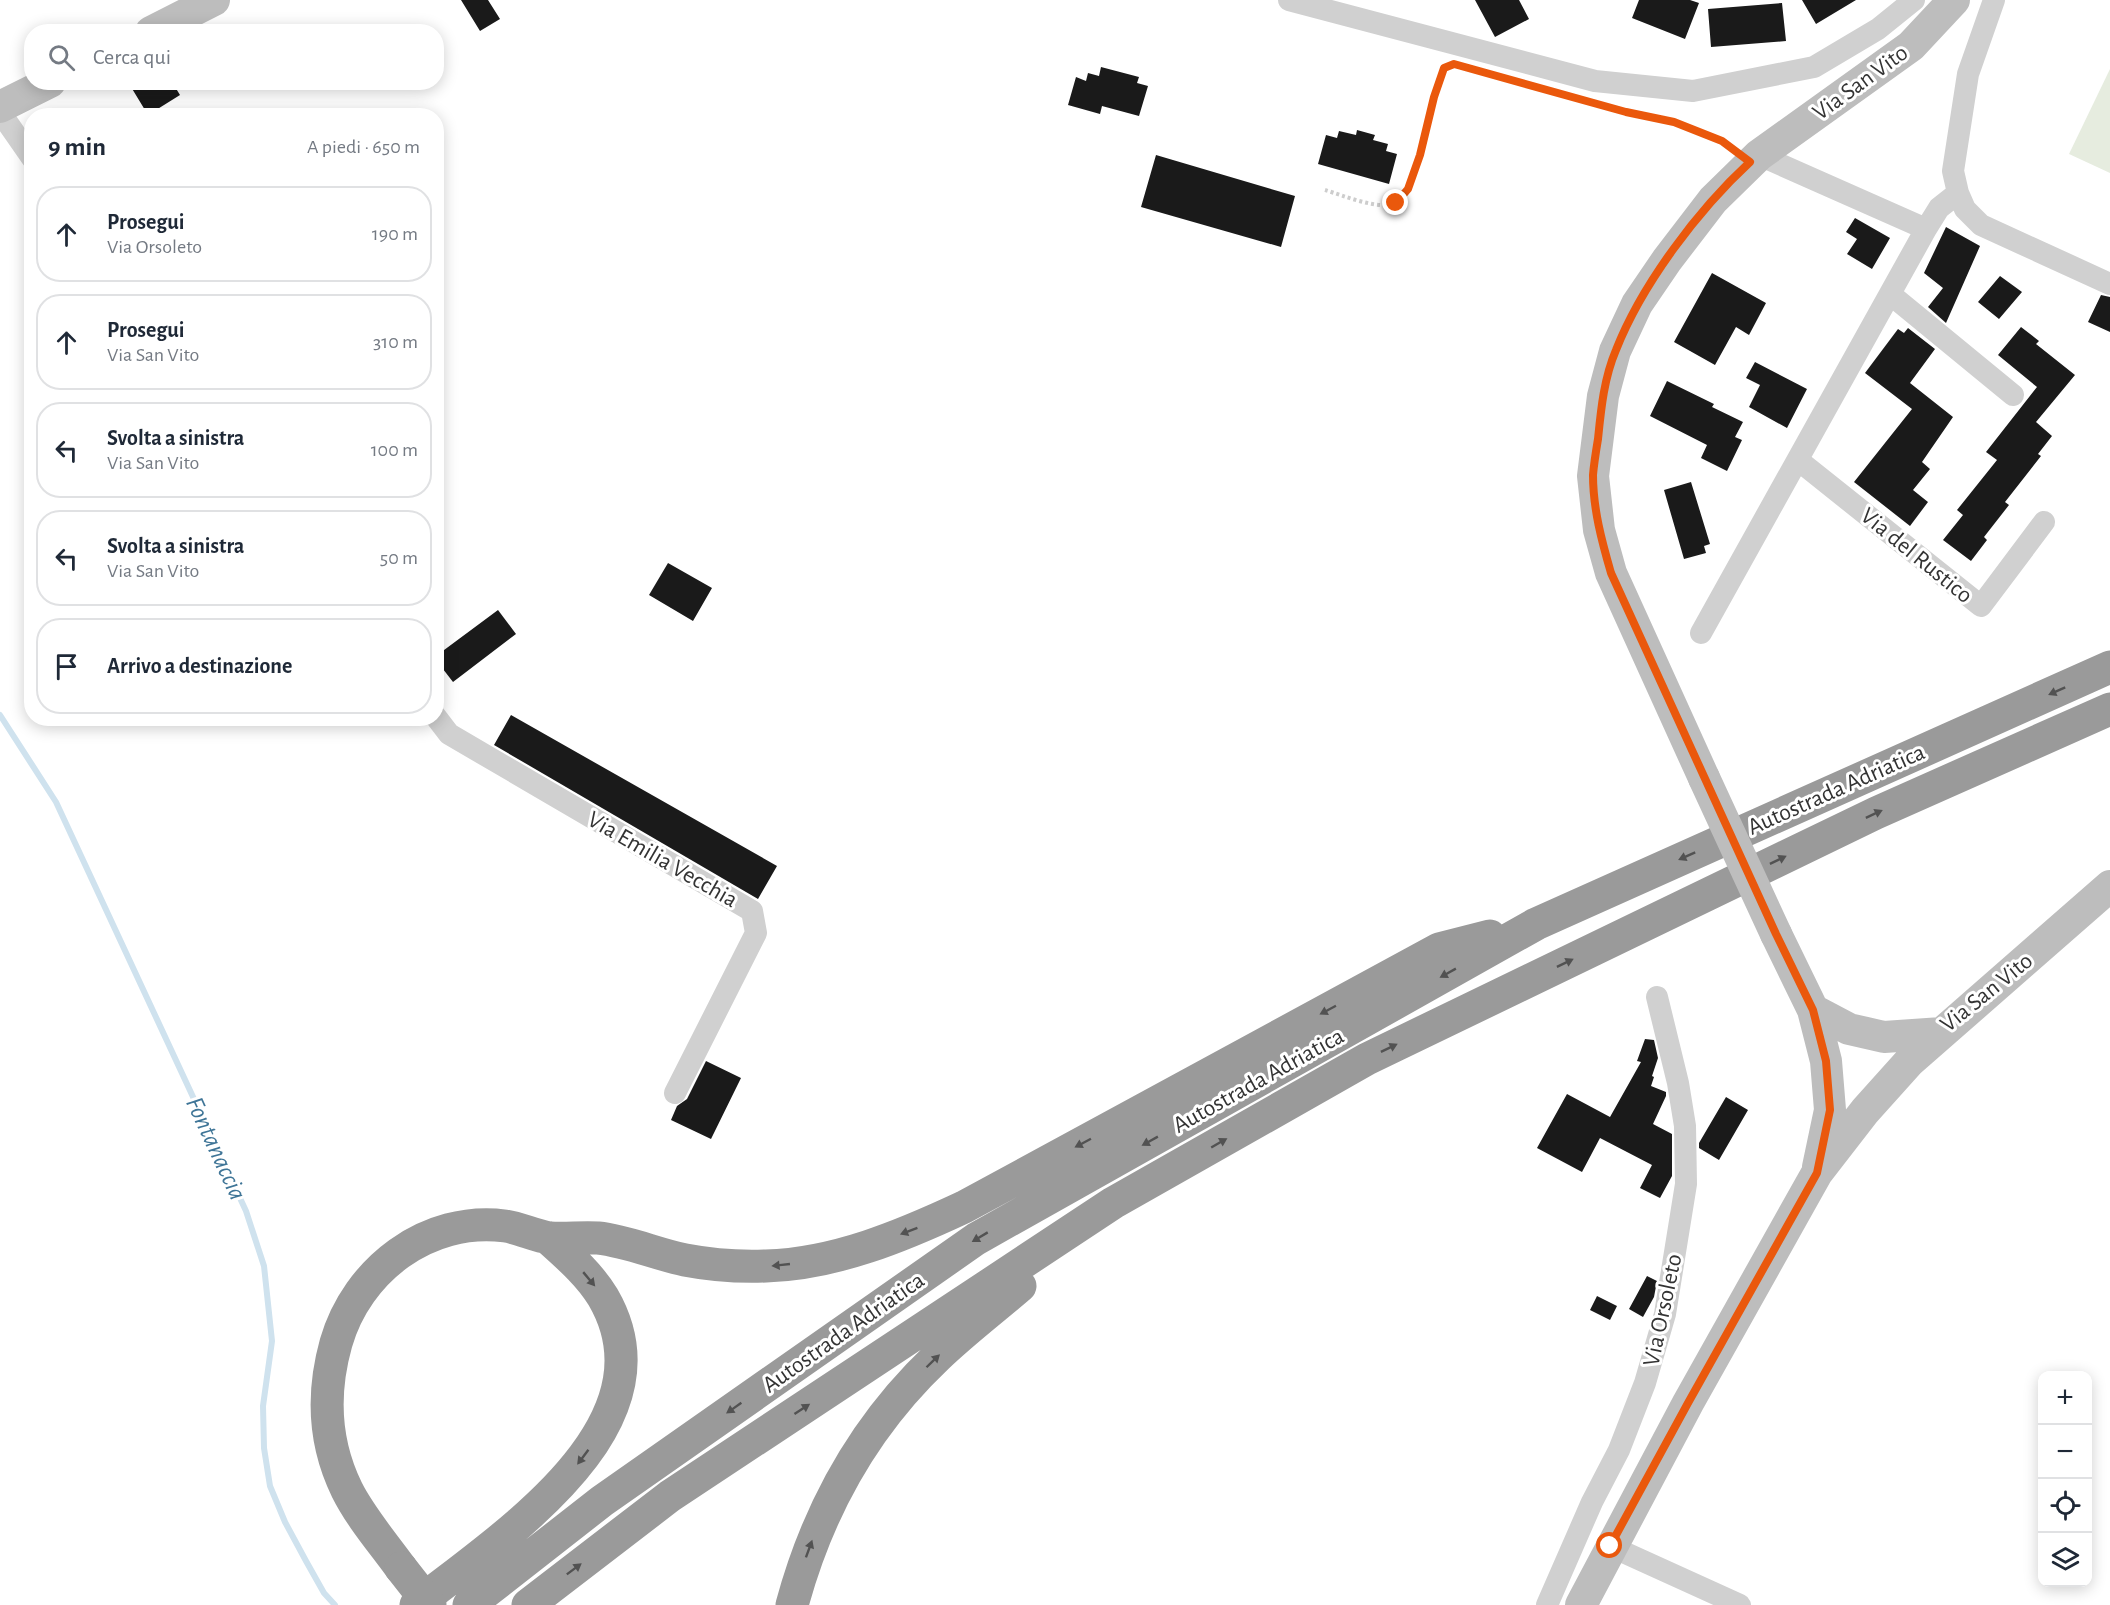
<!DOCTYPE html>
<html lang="it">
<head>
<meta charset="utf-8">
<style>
  body { margin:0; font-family:"Alegreya Sans",sans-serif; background:#f6f6f7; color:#1f2937 }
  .controls { position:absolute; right:18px; bottom:18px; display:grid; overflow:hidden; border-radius:12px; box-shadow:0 3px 15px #0003 }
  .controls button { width:54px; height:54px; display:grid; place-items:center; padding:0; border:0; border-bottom:2px solid #e0e1e3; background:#fff; color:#1f2937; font:30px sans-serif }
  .stop { position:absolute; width:18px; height:18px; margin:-14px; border:4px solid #ea580c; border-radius:50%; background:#fff }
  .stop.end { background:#ea580c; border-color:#fff; box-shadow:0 2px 6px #0008 }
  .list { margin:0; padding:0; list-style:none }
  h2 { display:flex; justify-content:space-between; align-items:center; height:78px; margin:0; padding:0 24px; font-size:26px }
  h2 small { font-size:20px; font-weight:400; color:#747a83 }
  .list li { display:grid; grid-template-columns:39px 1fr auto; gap:18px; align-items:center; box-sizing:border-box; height:96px; margin:0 12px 12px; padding:0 12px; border:2px solid #e0e1e3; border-radius:24px }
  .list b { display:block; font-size:22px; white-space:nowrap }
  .list p { margin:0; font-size:20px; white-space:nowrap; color:#747a83 }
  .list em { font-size:20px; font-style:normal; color:#747a83 }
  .icon { flex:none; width:33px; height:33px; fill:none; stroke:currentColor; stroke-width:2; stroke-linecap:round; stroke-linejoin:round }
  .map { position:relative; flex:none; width:2110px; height:1605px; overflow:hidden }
  .search { position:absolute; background:#fff; box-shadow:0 3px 15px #0003; left:24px; top:24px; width:420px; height:66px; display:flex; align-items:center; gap:15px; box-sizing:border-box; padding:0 21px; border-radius:24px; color:#747a83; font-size:22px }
  .panel { position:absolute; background:#fff; box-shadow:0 3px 15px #0003; left:24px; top:108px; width:420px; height:618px; border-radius:24px }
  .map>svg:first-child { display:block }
  .green { fill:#e6ecdf }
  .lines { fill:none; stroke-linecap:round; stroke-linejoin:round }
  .stream { stroke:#cfe2ee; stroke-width:6 }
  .building { fill:#1a1a1a }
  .path { stroke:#cdcdcd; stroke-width:4; stroke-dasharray:3 3; stroke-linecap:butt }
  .street { stroke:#d0d0d0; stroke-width:22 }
  .secondary { stroke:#bdbdbd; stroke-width:32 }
  .highway { stroke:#9a9a9a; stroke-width:33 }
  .secondary-bridge { stroke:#bdbdbd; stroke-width:32 }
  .highway-bridge { stroke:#9a9a9a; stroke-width:33 }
  .oneway { fill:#525252 }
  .route { stroke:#ea580c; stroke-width:8 }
  .labels { text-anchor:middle; stroke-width:6; stroke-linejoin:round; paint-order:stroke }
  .street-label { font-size:24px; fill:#333; stroke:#fff }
  .water-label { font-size:26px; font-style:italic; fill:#3f7597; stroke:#fff }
</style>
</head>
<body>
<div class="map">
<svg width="2110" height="1605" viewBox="0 0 2110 1605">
  <rect width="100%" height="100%" fill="#fff"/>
  <path class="green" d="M2110,69v104l-41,-19z"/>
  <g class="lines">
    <path class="stream" d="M0,715l56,87 190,409 18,55 8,75 -9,65 1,42 6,38 15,36 21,39 18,32 11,12"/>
  </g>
  <path class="building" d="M461,0h27l12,19 -20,12z
    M1475,0h44l10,19 -34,18z
    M1639,0h51l9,3 -14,36 -53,-21z
    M1802,0h54l-40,24z
    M1782,3l4,38 -75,6 -3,-38z
    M1101,67l38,10 -2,6 11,3 -9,30 -37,-10 -2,8 -32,-9 8,-28 10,4 2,-8 11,3z
    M128,82h44l8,13 -32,20z
    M1357,130l18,5 -2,5 15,4 -2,7 11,3 -8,30 -71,-20 8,-29 11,3 2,-7 17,4z
    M1156,155l139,41 -14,51 -140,-40z
    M1855,218l35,20 -18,31 -25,-15 10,-15 -11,-7z
    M1946,227l34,19 -34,77 -18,-16 15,-19 -19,-15z
    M1712,273l54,30 -17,32 -13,-8 -21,38 -41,-23z
    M2000,276l22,16 -23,27 -21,-17z
    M2101,295l9,2v35l-22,-10z
    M2021,327l18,14 -3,3 39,31 -39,47 16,14 -14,18 3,2 -36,46 4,3 -25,32 3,3 -16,21 -28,-21 20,-25 -6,-5 40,-50 -11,-8 51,-65 -39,-32z
    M1908,328l27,21 -25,34 43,34 -31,45 8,7 -17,21 15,12 -18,24 -56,-44 58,-73 -47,-36 33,-44 6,4z
    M1755,362l52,27 -20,39 -38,-21 11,-22 -14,-7z
    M1667,381l47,23 -2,3 31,15 -8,15 7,3 -15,31 -26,-13 6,-13 -57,-29z
    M1691,482l19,62 -6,2 2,7 -22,6 -20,-69z
    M668,563l44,25 -19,33 -44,-26z
    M498,610l18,24 -63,48 -17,-22v-4z
    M511,715l266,151 -19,33 -264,-154z
    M1645,1039l9,1 4,18 -6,18 2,1 -3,9 15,6v4l-13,28 19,10v42l-12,22 -20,-10 12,-23 -52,-27 -18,34 -45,-24 30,-54 43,23 31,-55 -4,-1z
    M706,1061l35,17 -30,61 -40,-19 6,-14 10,-7z
    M1726,1097l22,13 -29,50 -20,-12v-5z
    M1647,1276l10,5 -3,16 -11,20 -14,-8z
    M1597,1296l20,10 -7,14 -20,-10z"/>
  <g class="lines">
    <path class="path" d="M1598,104c44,13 94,16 132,43
      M1325,190c17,5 57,22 72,12 20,-12 30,-80 37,-103 2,-10 6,-21 10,-31l9,-3"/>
    <path class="street" d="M1289,0l306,81 98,10 121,-24 64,-38 36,-29
      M1994,0l-26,74 -15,97 5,22 7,16 16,16 129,59
      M0,112l32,46
      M1759,155l167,74
      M1890,294l123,101
      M1798,460l183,146 63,-84
      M1701,633l225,-404 13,-21 19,-15
      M436,717l13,17 303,177 4,22 -81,160
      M1610,1546l130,59
      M1547,1605l45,-103 27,-52 26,-67 20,-69 21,-130 -1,-58 -7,-43 -21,-86"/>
    <path class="secondary" d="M151,32l63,-32
      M0,107l50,-25
      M1704,778l-93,-205 -12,-43 -6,-54 10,-80 12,-45 22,-47 30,-44 46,-60 46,-45 152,-109 43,-46
      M1776,934l37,76 13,51 4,49 -12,57
      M1813,1010l36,19 35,8 58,-4
      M1581,1605l107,-202 129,-230 48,-62 44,-49 201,-176"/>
    <path class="highway" d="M401,1568c-18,-25 -40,-50 -54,-78 -23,-47 -25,-97 -11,-147 21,-73 91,-127 169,-117 15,2 30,10 45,12 16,1 32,-1 48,0 29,3 58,16 87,22 26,5 54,7 81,6 69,-2 136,-30 198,-59l475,-258 51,-13
      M416,1605c84,-67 262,-179 187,-308 -14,-23 -35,-41 -55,-59
      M469,1605l133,-104 374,-262 560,-315 574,-257
      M528,1605l142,-109 443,-293 254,-144 509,-246 234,-104
      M792,1605c26,-96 72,-179 145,-248 26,-25 55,-47 83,-71"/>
    <path class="secondary-bridge" d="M1704,778l72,156"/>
    <path class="highway-bridge" d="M401,1568l29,37"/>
  </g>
  <defs><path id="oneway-solid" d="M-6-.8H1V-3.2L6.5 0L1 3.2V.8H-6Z" transform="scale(1.5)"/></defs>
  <g class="oneway">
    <use href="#oneway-solid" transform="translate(2057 691) rotate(156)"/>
    <use href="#oneway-solid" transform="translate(1874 814) rotate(-25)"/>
    <use href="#oneway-solid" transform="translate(1687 856) rotate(156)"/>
    <use href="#oneway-solid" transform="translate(1778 860) rotate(-26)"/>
    <use href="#oneway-solid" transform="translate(1565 963) rotate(-26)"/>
    <use href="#oneway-solid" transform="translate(1448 973) rotate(151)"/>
    <use href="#oneway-solid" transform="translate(1328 1010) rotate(152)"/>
    <use href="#oneway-solid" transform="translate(1389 1048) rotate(-26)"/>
    <use href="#oneway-solid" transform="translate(1150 1141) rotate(151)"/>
    <use href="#oneway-solid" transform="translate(1083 1143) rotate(152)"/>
    <use href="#oneway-solid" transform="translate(1219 1143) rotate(-30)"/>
    <use href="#oneway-solid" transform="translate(909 1231) rotate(159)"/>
    <use href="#oneway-solid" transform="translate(980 1237) rotate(149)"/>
    <use href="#oneway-solid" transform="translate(781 1265) rotate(174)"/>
    <use href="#oneway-solid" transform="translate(589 1279) rotate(50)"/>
    <use href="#oneway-solid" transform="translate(933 1361) rotate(-44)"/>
    <use href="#oneway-solid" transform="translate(734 1408) rotate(145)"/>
    <use href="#oneway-solid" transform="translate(802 1409) rotate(-33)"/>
    <use href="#oneway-solid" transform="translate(583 1457) rotate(127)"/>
    <use href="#oneway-solid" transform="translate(809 1549) rotate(-70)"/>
    <use href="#oneway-solid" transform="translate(574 1569) rotate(-37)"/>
  </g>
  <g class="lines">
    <path class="route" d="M1396,203l12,-14 12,-34 14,-58 10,-29 10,-4 172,48 48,10 48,19 28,21c-52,48 -108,122 -134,188 -12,28 -15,59 -18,89 -2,12 -4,24 -5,36 0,34 9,67 18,98l165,361 37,76 13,51 4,49 -13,63 -129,230 -78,143"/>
  </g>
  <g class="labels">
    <g class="street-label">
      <text transform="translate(1860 82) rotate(-36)" y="8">Via San Vito</text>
      <text transform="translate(1917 555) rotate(39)" y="8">Via del Rustico</text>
      <text transform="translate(1836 789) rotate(-24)" y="8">Autostrada Adriatica</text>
      <text transform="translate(663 859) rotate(30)" y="8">Via Emilia Vecchia</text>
      <text transform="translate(1986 992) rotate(-39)" y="8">Via San Vito</text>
      <text transform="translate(1258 1080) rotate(-29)" y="8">Autostrada Adriatica</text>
      <text transform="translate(1662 1310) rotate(-78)" y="8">Via Orsoleto</text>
      <text transform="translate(843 1332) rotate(-35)" y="8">Autostrada Adriatica</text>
    </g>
    <g class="water-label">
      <text transform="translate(217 1148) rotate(65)" y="9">Fontanaccia</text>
    </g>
  </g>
</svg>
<div class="controls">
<button>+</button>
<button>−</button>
<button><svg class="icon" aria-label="locate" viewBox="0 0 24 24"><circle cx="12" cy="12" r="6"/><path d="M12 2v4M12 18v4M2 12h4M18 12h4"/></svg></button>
<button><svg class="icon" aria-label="layers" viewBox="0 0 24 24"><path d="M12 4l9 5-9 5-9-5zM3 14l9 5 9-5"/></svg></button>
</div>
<div class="stop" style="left:1610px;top:1546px"></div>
<div class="stop end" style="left:1396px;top:203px"></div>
<div class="search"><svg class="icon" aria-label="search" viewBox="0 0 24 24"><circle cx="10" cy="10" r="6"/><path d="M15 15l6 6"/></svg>Cerca qui</div>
<section class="panel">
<h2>9 min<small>A piedi · 650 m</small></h2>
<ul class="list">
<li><svg class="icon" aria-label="ahead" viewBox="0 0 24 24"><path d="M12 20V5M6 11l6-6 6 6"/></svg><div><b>Prosegui</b><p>Via Orsoleto</p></div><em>190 m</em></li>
<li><svg class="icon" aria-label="ahead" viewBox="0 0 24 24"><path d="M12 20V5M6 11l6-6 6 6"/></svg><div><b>Prosegui</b><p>Via San Vito</p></div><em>310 m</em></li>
<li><svg class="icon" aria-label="left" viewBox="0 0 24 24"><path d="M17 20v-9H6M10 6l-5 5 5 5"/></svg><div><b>Svolta a sinistra</b><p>Via San Vito</p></div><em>100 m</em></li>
<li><svg class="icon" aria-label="left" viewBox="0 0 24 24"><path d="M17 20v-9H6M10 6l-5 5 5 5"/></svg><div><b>Svolta a sinistra</b><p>Via San Vito</p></div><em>50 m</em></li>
<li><svg class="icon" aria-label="arrive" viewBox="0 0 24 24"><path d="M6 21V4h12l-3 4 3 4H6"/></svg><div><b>Arrivo a destinazione</b></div></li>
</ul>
</section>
</div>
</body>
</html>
